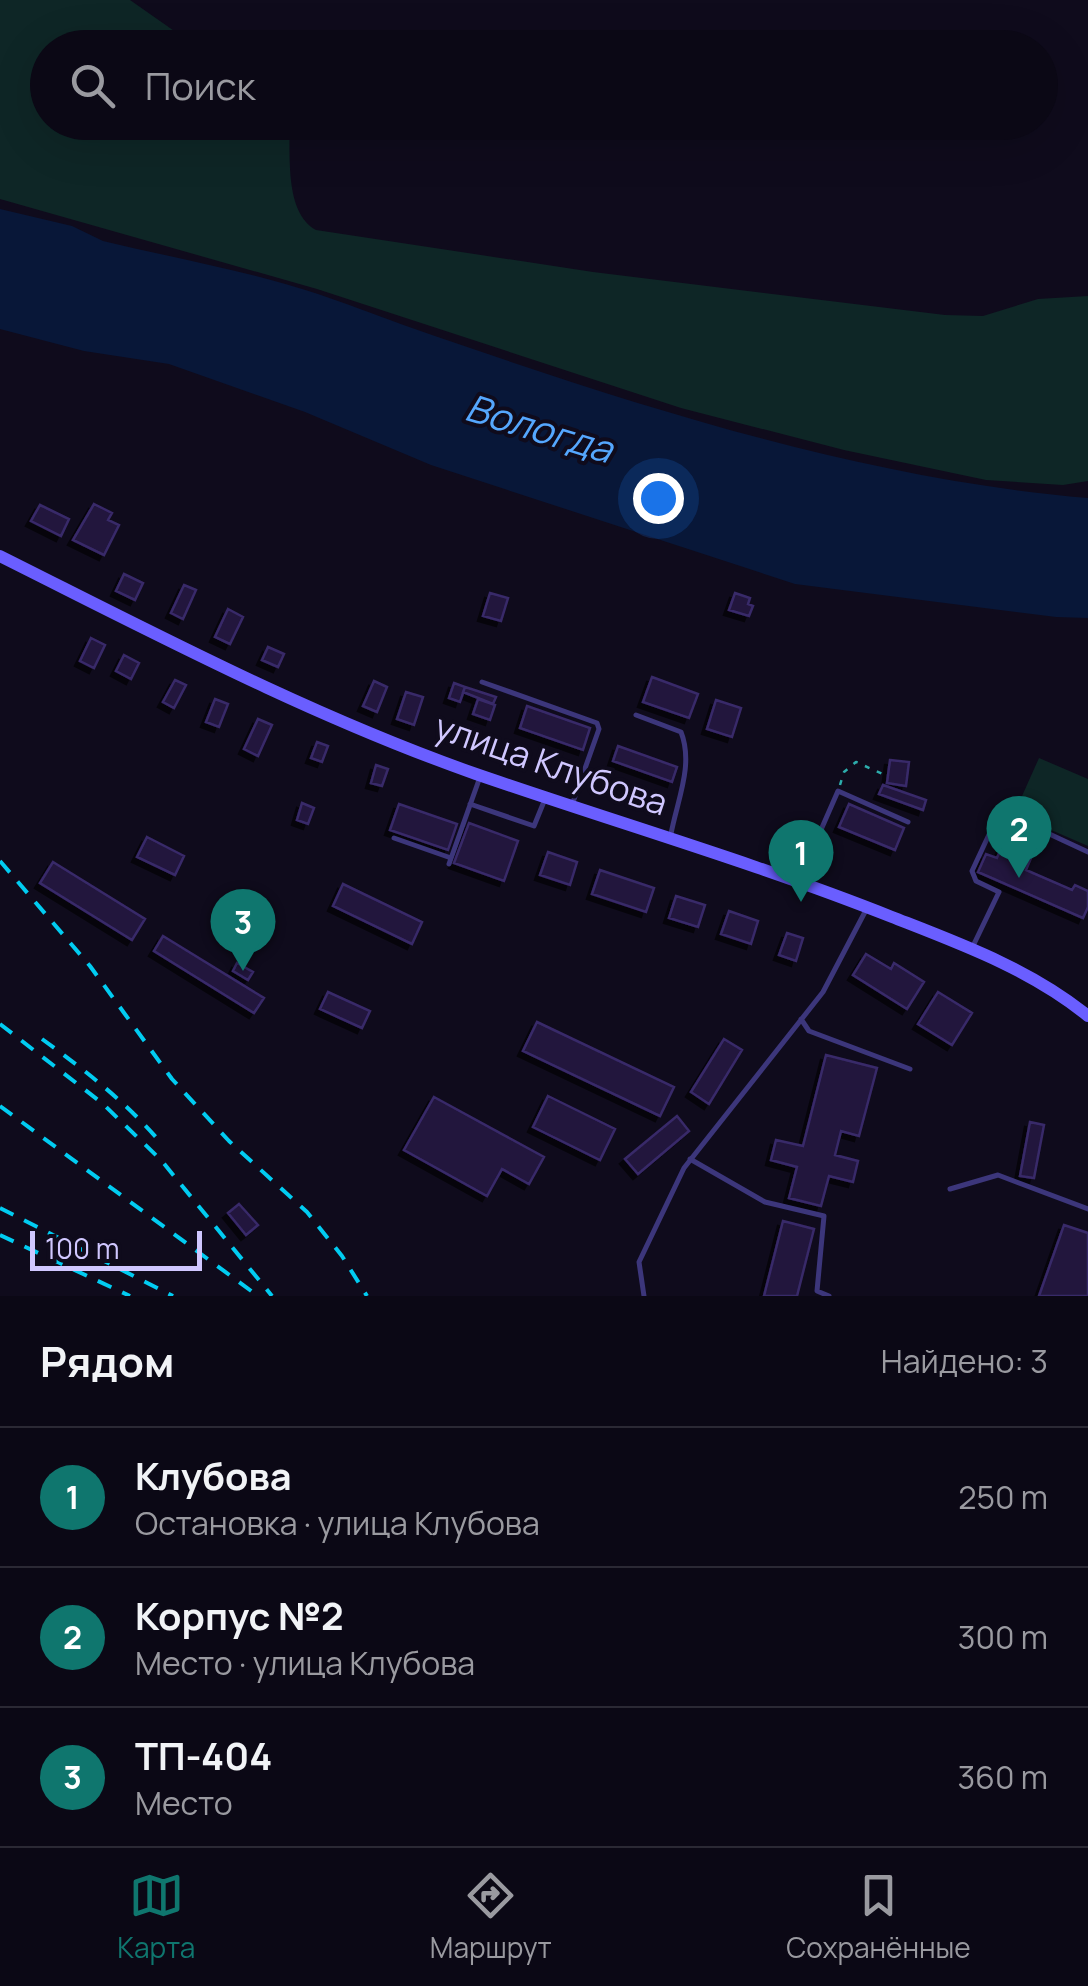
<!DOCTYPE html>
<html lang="ru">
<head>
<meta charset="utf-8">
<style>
  body { margin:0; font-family:Manrope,sans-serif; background:#14111e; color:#f1f3f6 }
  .scale { position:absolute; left:30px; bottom:25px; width:172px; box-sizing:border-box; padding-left:10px; border:5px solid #d0c7ff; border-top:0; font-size:28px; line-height:35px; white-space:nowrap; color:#d0c7ff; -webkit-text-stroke:8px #0f0b1c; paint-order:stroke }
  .you { position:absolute; left:658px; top:498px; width:35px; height:35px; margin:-25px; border:8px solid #fff; border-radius:50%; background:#1a73e8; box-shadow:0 0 0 15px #1a73e833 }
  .badge { display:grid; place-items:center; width:65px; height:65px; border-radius:50%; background:#0f766e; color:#fff; font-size:32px; font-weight:700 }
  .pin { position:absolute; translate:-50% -82px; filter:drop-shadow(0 2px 5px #0008) }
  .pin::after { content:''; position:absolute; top:52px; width:35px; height:30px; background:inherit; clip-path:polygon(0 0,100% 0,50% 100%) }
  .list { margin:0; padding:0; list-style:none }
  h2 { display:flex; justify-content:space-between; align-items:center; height:130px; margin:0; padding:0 40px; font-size:42px }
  h2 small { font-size:32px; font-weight:400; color:#9a9aa0 }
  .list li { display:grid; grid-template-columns:65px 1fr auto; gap:30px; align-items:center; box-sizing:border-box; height:140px; padding:0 40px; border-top:2px solid #2b2934 }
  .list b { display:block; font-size:38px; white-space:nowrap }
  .list p { margin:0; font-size:32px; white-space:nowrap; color:#9a9aa0 }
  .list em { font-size:32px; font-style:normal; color:#9a9aa0 }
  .icon { flex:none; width:55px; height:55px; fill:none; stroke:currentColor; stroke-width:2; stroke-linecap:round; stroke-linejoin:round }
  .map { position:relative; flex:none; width:1088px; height:1296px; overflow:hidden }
  .search { position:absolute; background:#0b0815; box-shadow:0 10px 40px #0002; left:30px; right:30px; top:30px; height:110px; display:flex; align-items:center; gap:25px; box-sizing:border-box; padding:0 35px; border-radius:55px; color:#9a9aa0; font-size:38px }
  .sheet { height:550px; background:#0b0815 }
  nav { display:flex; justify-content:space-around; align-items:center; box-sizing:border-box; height:140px; border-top:2px solid #2b2934; background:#0b0815; font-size:28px; color:#9a9aa0 }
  nav a { display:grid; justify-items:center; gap:5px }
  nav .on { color:#0f766e }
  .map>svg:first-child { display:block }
  .green { fill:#0e2626 }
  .water { fill:#081738 }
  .building { fill:#21173d; stroke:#392969; stroke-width:2.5; filter:url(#shadow) }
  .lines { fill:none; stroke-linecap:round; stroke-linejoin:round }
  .path { stroke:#2dadac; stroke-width:2.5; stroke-dasharray:5 8; stroke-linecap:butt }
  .service { stroke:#3c367b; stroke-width:5 }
  .secondary { stroke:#6a5eff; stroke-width:12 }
  .rail { stroke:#01ccf1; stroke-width:4; stroke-dasharray:15 12; stroke-linecap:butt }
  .labels { text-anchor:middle; stroke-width:8; stroke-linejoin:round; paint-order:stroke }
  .street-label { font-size:35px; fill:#d0c7ff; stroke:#0f0b1c }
  .water-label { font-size:38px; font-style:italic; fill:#55a7fe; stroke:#0f0b1c }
</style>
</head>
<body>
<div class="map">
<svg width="1088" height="1296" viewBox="0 0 1088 1296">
  <defs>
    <filter id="shadow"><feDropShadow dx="-5" dy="5" stdDeviation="0" flood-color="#0009"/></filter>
  </defs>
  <rect width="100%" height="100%" fill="#0f0b1c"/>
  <path class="green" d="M0,0h130l67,47 -149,1v74l241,1c2,32 -5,89 27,107l277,42 352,43 38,1 55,-17 50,-3v185l-25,4 -77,-5 -142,-30 -163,-42 -364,-119 -317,-90z
    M1039,758l49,21v67l-74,-32z"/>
  <path class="water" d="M0,209l72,17 31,15c71,17 145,30 215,53 38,13 76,28 114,41 212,73 432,144 656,163v120l-32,-1 -261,-33 -364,-119 -126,-53 -136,-48 -85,-13 -84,-22z"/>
  <path class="building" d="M94,504l18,9 -4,7 11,5 -15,30 -31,-15z
    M40,505l29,14 -8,17 -30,-15z
    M124,574l19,9 -8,17 -19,-9z
    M184,585l12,5 -13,29 -12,-6z
    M490,593l18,5 -7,23 -18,-5z
    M735,593l15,5 -2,6 5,2 -4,10 -20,-6z
    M228,609l15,8 -13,27 -15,-7z
    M91,638l14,7 -11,23 -14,-7z
    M268,647l16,7 -6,13 -16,-7z
    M124,655l15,8 -8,16 -15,-8z
    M652,677l46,17 -9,24 -46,-16z
    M175,680l11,5 -12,23 -11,-6z
    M374,681l13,6 -10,25 -14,-6z
    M454,683l11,4 -5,15 -11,-4z
    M465,687l31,10 -3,7 -30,-12z
    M406,692l17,5 -9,28 -17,-6z
    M215,699l13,5 -9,23 -13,-5z
    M478,699l17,6 -5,15 -17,-6z
    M716,700l25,8 -9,29 -25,-8z
    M527,706l63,22 -7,22 -63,-22z
    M258,719l14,6 -14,31 -14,-7z
    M317,742l11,4 -6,16 -11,-4z
    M618,746l59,21 -5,15 -59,-21z
    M890,760l19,2 -3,24 -19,-3z
    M376,765l12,4 -6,17 -11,-3z
    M883,785l43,15 -3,10 -44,-16z
    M302,803l12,5 -6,16 -11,-4z
    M399,804l58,20 -9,26 -58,-20z
    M849,804l55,24 -9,22 -56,-23z
    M469,823l49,18 -14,40 -50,-18z
    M1011,826l28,13 -13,31 46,20 3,-5 13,6v16l-5,11 -105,-46 8,-18 11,4z
    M147,837l37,19 -9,19 -38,-18z
    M548,852l29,10 -7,23 -30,-10z
    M53,862l92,57 -13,21 -92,-57z
    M600,870l54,18 -8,24 -54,-18z
    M343,884l79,38 -10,22 -79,-38z
    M676,896l29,9 -7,22 -29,-9z
    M729,911l29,10 -7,23 -30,-10z
    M787,933l16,5 -7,23 -17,-6z
    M163,936l101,62 -10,15 -100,-62z
    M866,954l25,15 3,-6 30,19 -17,27 -54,-34z
    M237,963l16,9 -5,8 -15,-9z
    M328,992l42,19 -8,17 -42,-19z
    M938,992l34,21 -20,32 -34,-21z
    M537,1022l137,65 -14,29 -137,-65z
    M724,1039l18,11 -33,54 -18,-12z
    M826,1055l51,13 -18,68 -18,-5 -6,24 23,6 -5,21 -24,-6 -8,30 -32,-8 8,-31 -26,-7 5,-20 27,6z
    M548,1096l67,33 -15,31 -67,-33z
    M434,1097l110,60 -15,27 -27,-15 -15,27 -83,-46z
    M677,1116l12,15 -51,43 -13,-15z
    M1030,1122l14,3 -10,53 -14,-2z
    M239,1204l19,21 -12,10 -18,-22z
    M783,1221l31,8 -17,67h-33z
    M1064,1225l24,8v63h-49z"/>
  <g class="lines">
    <path class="path" d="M840,785l4,-13 12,-10 29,13"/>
    <path class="service" d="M482,682l115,41 2,6 -27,76
      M636,715l45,17c13,33 -4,69 -10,102
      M470,804l64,22 11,-27
      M394,838l57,20
      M449,864l31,-87
      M799,880l39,-89 70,31
      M973,946l26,-54 -23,-11 -4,-10 28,-60 88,41
      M801,1019l8,12 101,38
      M690,1159l75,43 59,14 -7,75 12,5
      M950,1189l48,-14 90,34
      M644,1296l-5,-34 45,-94 139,-176 43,-82"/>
    <path class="secondary" d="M0,556c156,78 311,160 476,218 139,48 280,89 416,143 69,27 138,52 196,99"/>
    <path class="rail" d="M0,861l90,105 82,113 57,62 78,71 35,44 25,40
      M0,1024l102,79 59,57 111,136
      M42,1039c44,32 84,63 120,105
      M0,1106l258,190
      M0,1208l173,88
      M0,1235l130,61"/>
  </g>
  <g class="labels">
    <g class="street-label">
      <text transform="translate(551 765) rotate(19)" y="12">улица Клубова</text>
    </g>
    <g class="water-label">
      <text transform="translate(539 429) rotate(17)" y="13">Вологда</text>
    </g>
  </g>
</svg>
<div class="scale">100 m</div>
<div class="you"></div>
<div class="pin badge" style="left:801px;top:902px">1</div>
<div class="pin badge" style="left:1019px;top:878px">2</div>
<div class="pin badge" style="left:243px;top:971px">3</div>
<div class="search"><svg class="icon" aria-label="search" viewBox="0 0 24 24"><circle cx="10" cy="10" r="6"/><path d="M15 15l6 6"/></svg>Поиск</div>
</div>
<section class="sheet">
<h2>Рядом<small>Найдено: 3</small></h2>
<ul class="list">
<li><span class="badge">1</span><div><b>Клубова</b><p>Остановка · улица Клубова</p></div><em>250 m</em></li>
<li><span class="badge">2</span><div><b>Корпус №2</b><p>Место · улица Клубова</p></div><em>300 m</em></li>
<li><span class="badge">3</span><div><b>ТП-404</b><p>Место</p></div><em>360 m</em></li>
</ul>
</section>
<nav>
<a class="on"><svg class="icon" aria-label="map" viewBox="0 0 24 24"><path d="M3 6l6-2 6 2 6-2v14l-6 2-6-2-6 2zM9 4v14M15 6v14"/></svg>Карта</a>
<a><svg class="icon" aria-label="directions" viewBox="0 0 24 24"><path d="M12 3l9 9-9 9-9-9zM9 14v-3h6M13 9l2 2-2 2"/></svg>Маршрут</a>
<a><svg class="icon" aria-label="saved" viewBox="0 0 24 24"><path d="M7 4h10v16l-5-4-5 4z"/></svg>Сохранённые</a>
</nav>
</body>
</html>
